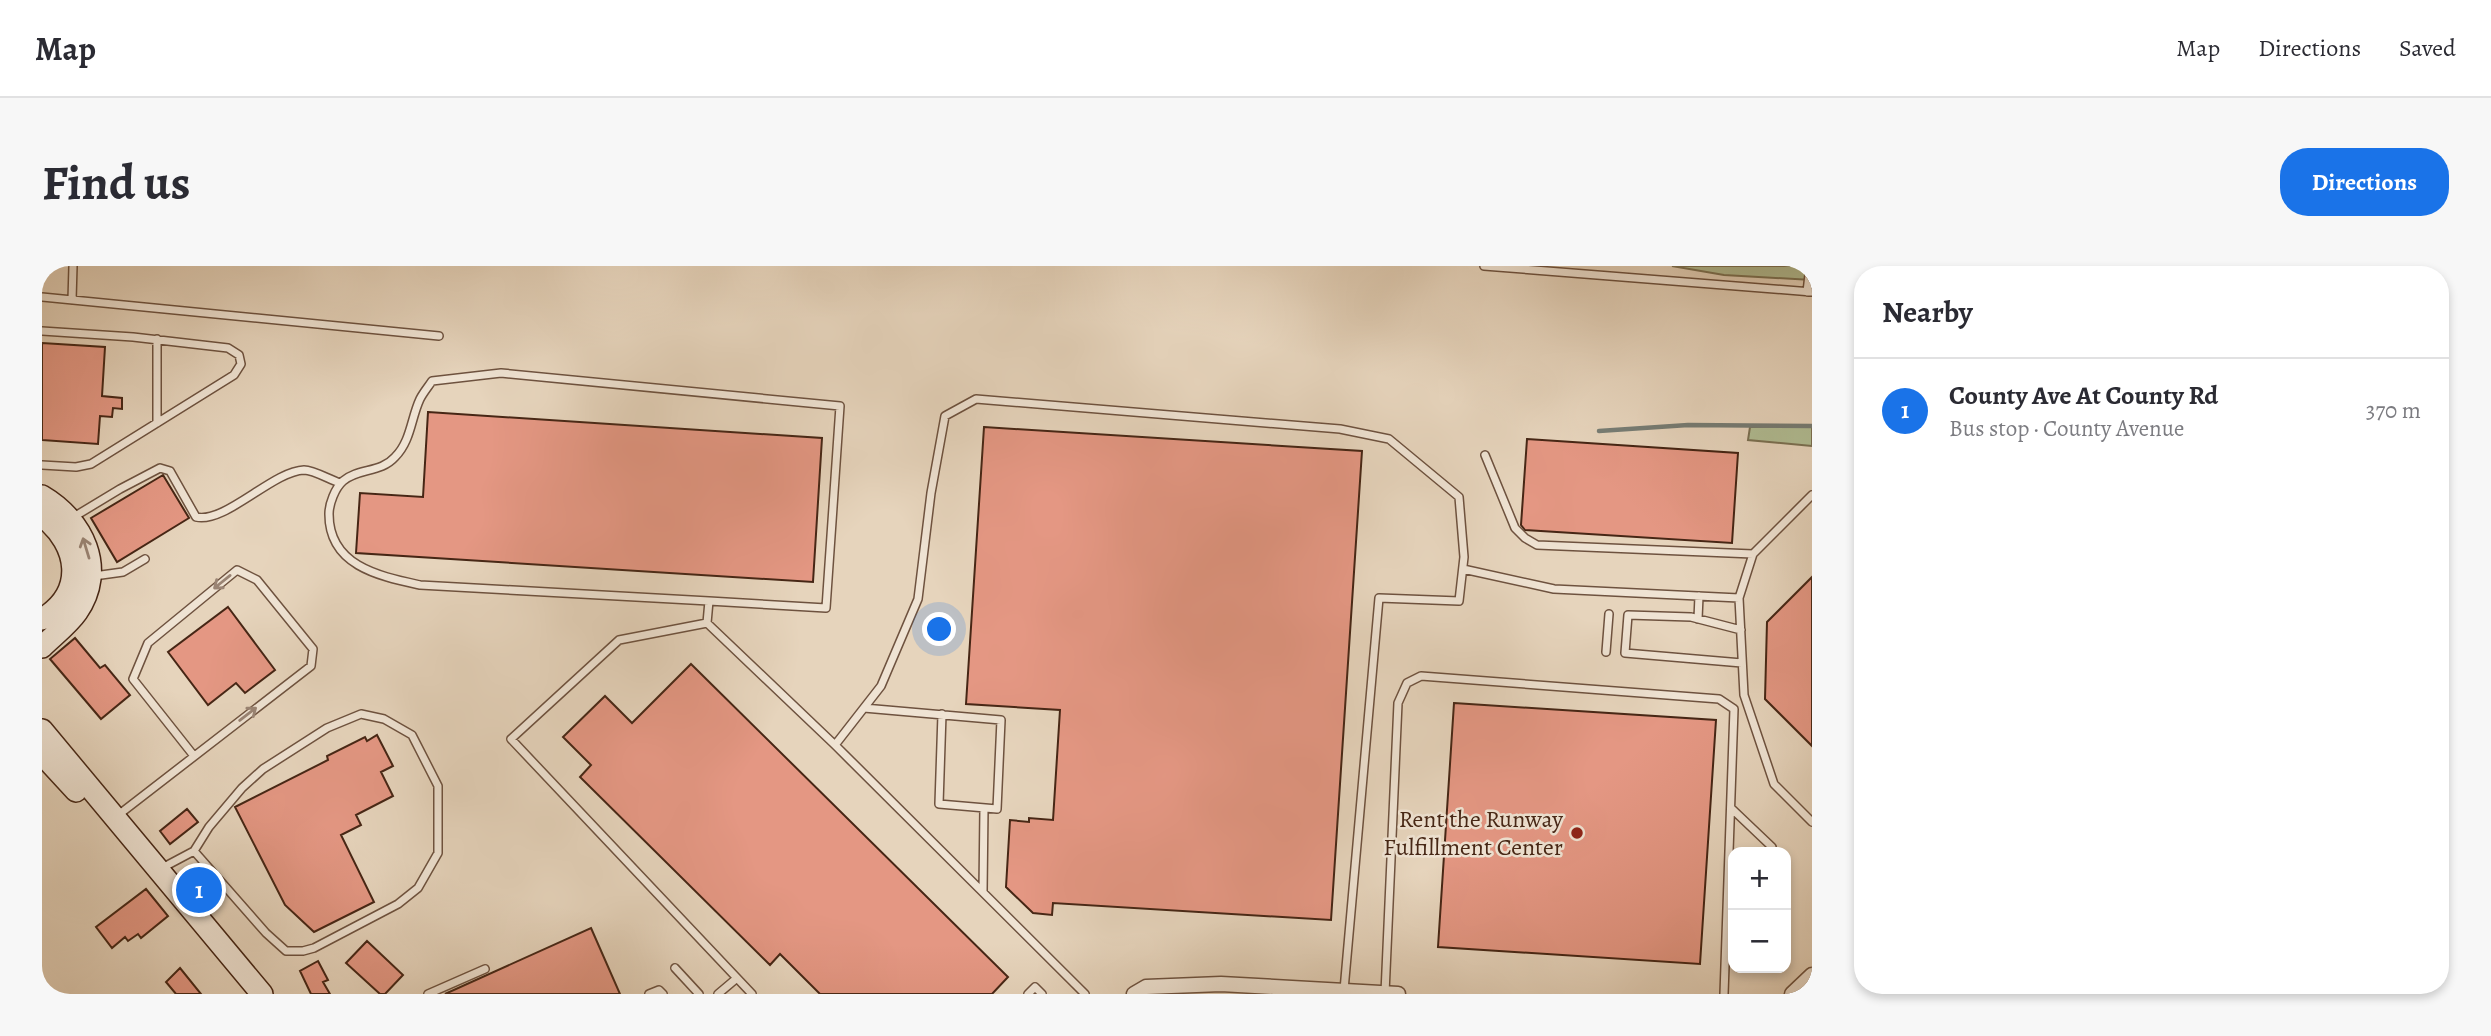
<!DOCTYPE html>
<html lang="en">
<head>
<meta charset="utf-8">
<style>
  body { margin:0; font-family:Alegreya,serif; background:#f7f7f7; color:#2b2b33 }
  .controls { position:absolute; right:21px; bottom:21px; display:grid; overflow:hidden; border-radius:14px; box-shadow:0 4px 10px #0003 }
  .controls button { width:63px; height:63px; display:grid; place-items:center; padding:0; border:0; border-bottom:2px solid #e1e1e2; background:#fff; color:#2b2b33; font:35px sans-serif }
  .you { position:absolute; left:898px; top:364px; width:24px; height:24px; margin:-18px; border:5px solid #fff; border-radius:50%; background:#1a73e8; box-shadow:0 0 0 10px #1a73e833 }
  .badge { display:grid; place-items:center; width:46px; height:46px; border-radius:50%; background:#1a73e8; color:#fff; font-size:23px; font-weight:700 }
  .pin { position:absolute; translate:-50% -50%; border:4px solid #fff; box-shadow:0 2px 7px #0006 }
  .list { margin:0; padding:0; list-style:none }
  h2 { display:flex; justify-content:space-between; align-items:center; height:91px; margin:0; padding:0 28px; font-size:30px }
  h2 small { font-size:23px; font-weight:400; color:#7c7c81 }
  .list li { display:grid; grid-template-columns:46px 1fr auto; gap:21px; align-items:center; box-sizing:border-box; height:105px; padding:0 28px; border-top:2px solid #e1e1e2 }
  .list b { display:block; font-size:26px; white-space:nowrap }
  .list p { margin:0; font-size:23px; white-space:nowrap; color:#7c7c81 }
  .list em { font-size:23px; font-style:normal; color:#7c7c81 }
  .map { position:relative; flex:none; width:1770px; height:728px; overflow:hidden; border-radius:28px }
  header { display:flex; align-items:center; gap:42px; box-sizing:border-box; height:98px; padding:0 35px; background:#fff; border-bottom:2px solid #e1e1e2 }
  header strong { font-size:33px }
  nav { display:flex; gap:38px; margin-inline-start:auto; font-size:24px }
  .intro { display:flex; align-items:center; justify-content:space-between; box-sizing:border-box; height:168px; padding:0 42px }
  h1 { margin:0; font-size:49px }
  .button { padding:18px 32px; border-radius:28px; background:#1a73e8; color:#fff; font-size:24px; font-weight:700 }
  main { display:flex; gap:42px; padding:0 42px }
  aside { flex:1; background:#fff; border-radius:28px; box-shadow:0 4px 10px #0003 }
  .map>svg:first-child { display:block }
  .green { fill:#b1bd94; stroke:#7c7254; stroke-width:2 }
  .lines { fill:none; stroke-linecap:round; stroke-linejoin:round }
  .stream { stroke:#777d75; stroke-width:4.5 }
  .building { fill:#e49783; stroke:#462615; stroke-width:2 }
  .service-casing { stroke:#6e523f; stroke-width:10 }
  .minor-casing { stroke:#6e523f; stroke-width:17 }
  .secondary-casing { stroke:#462615; stroke-width:24 }
  .service { stroke:#efe3d3; stroke-width:7 }
  .minor { stroke:#efe3d3; stroke-width:14 }
  .secondary { stroke:#efe3d3; stroke-width:21 }
  .oneway { stroke:#9a8474 }
  .poi-dot { fill:#8f2418; stroke:#efe3d3; stroke-width:2.5 }
  .labels { text-anchor:middle; stroke-width:5; stroke-linejoin:round; paint-order:stroke }
  .poi-label { font-size:24px; fill:#462615; stroke:#efe3d3; text-anchor:end }
</style>
</head>
<body>
<header>
<strong>Map</strong>
<nav><a>Map</a><a>Directions</a><a>Saved</a></nav>
</header>
<div class="intro"><h1>Find us</h1><a class="button">Directions</a></div>
<main>
<div class="map">
<svg width="1770" height="728" viewBox="0 0 1770 728">
  <rect width="100%" height="100%" fill="#e6d4bc"/>
  <filter id="stains"><feTurbulence type="fractalNoise" baseFrequency=".00286" numOctaves="4"/><feColorMatrix values="0 0 0 0 .2 0 0 0 0 .09 0 0 0 0 .02 0 0 0 .5 -.17"/></filter>
  <radialGradient id="worn" r=".72"><stop offset=".6" stop-color="#630" stop-opacity="0"/><stop offset="1" stop-color="#630" stop-opacity=".3"/></radialGradient>
  <path class="green" d="M1630,0h140v14l-88,-5z
    M1770,160v20l-64,-6 2,-13z"/>
  <g class="lines">
    <path class="stream" d="M1557,165l89,-6 124,1"/>
  </g>
  <path class="building" d="M0,77l63,4 -3,49 20,2v11l-9,-1 -1,9 -12,-1 -2,28 -56,-4z
    M386,146l394,26 -9,144 -457,-29 4,-60 63,4z
    M942,161l378,24 -31,469 -278,-17 -1,12 -19,-2 -27,-26 4,-67 19,2v-4l24,2 7,-110 -94,-6z
    M1485,173l211,14 -6,90 -207,-13 -4,-5z
    M121,209l26,43 -72,44 -26,-44z
    M1770,311v169l-47,-47 2,-77z
    M186,341l47,63 -30,23 -9,-10 -28,22 -40,-53z
    M33,372l25,30 5,-3 25,30 -29,24 -51,-60z
    M649,398l317,313 -16,17h-172l-40,-40 -10,11 -190,-188 11,-12 -28,-28 42,-41 27,27z
    M1412,437l262,17 -16,244 -262,-17z
    M335,469l16,31 -12,6 12,24 -37,19 5,10 -20,10 33,67 -60,30 -29,-27 -50,-98 93,-47 -1,-4 38,-19 2,4z
    M145,543l11,13 -28,22 -10,-13z
    M104,623l22,27 -27,22 -3,-4 -10,7 -3,-4 -13,11 -16,-21z
    M549,662l29,66h-175z
    M325,675l36,34 -18,19h-5l-34,-31z
    M276,695l10,19 -5,2 7,12h-19l-11,-23z
    M138,702l21,26h-25l-10,-12z"/>
  <g class="lines">
    <defs>
      <path id="service" d="M1442,0l328,26
        M1765,26l3,-26
        M0,31l397,39
        M30,34l1,-34
        M0,65l91,6 95,11 11,7 2,9 -7,11 -143,89 -15,3 -34,-2
        M115,157v-84
        M1443,189l30,73 10,10 12,7 216,9
        M1770,229l-59,59 -14,44 5,97 30,89 38,38
        M30,252l48,-29 40,-21 10,3 26,46c29,7 77,-46 108,-47 10,0 26,10 36,13
        M1421,303l91,20 185,9
        M52,310l29,-4 22,-13
        M1656,353l1,-23
        M665,357l2,-22 117,7 14,-202 -339,-33 -69,8c-4,6 -9,12 -12,18 -9,19 -9,42 -25,58 -14,16 -37,11 -52,24 -8,7 -14,23 -14,33 0,52 50,62 91,71l289,16
        M1699,364l-50,-13 -63,-2 -3,38 117,10
        M1564,386l3,-38
        M822,442l137,12 -4,89 -58,-5 3,-90
        M793,479l46,-59 37,-87 13,-106 14,-77 31,-17 364,30 49,10 70,58 5,60 -5,44 -80,-3 -35,392
        M1689,542l41,39 -1,5
        M75,550l194,-150 2,-17 -56,-69 -20,-10 -89,73 -15,36 61,77
        M120,602l32,-17 72,82 20,18h17l11,-3 84,-44 20,-16 20,-35v-67l-26,-51 -28,-16 -23,-5 -34,14 -64,41 -21,19 -33,39 -15,24
        M941,625l1,-83
        M633,702l24,26
        M1343,727l13,-290 9,-20 14,-7 298,23 15,10 -10,285
        M386,728l57,-25
        M607,728l10,-4 4,4
        M676,728l19,-16
        M710,728l-241,-255 108,-99 88,-17 128,122 250,249
        M986,728l7,-7 7,7"/>
      <path id="minor" d="M1092,728l12,-7 75,-3 177,10
        M1750,728l20,-19"/>
      <path id="secondary" d="M0,230c41,24 65,73 35,116 -9,13 -24,24 -35,35
        M0,250c38,29 44,77 0,103
        M0,464l220,264
        M0,488l34,37"/>
    </defs>
    <use href="#service" class="service-casing"/>
    <use href="#minor" class="minor-casing"/>
    <use href="#secondary" class="secondary-casing"/>
    <use href="#service" class="service"/>
    <use href="#minor" class="minor"/>
    <use href="#secondary" class="secondary"/>
  </g>
  <defs><path id="oneway-shaft" d="M-6 0H5M1.5-3L5.5 0L1.5 3" fill="none" stroke-width="1.6" stroke-linecap="round" stroke-linejoin="round" transform="scale(1.75)"/></defs>
  <g class="oneway">
    <use href="#oneway-shaft" transform="translate(44 282) rotate(-107)"/>
    <use href="#oneway-shaft" transform="translate(180 316) rotate(141)"/>
    <use href="#oneway-shaft" transform="translate(206 448) rotate(-38)"/>
  </g>
  <circle class="poi-dot" cx="1535" cy="567" r="7"/>
  <g class="labels">
    <g class="poi-label">
      <text x="1521" y="561">Rent the Runway<tspan x="1521" dy="28">Fulfillment Center</tspan></text>
    </g>
  </g>
  <rect width="100%" height="100%" filter="url(#stains)"/>
  <rect width="100%" height="100%" fill="url(#worn)"/>
</svg>
<div class="controls">
<button>+</button>
<button>−</button>
</div>
<div class="you"></div>
<div class="pin badge" style="left:157px;top:624px">1</div>
</div>
<aside>
<h2>Nearby<small></small></h2>
<ul class="list">
<li><span class="badge">1</span><div><b>County Ave At County Rd</b><p>Bus stop · County Avenue</p></div><em>370 m</em></li>
</ul>
</aside>
</main>
</body>
</html>
